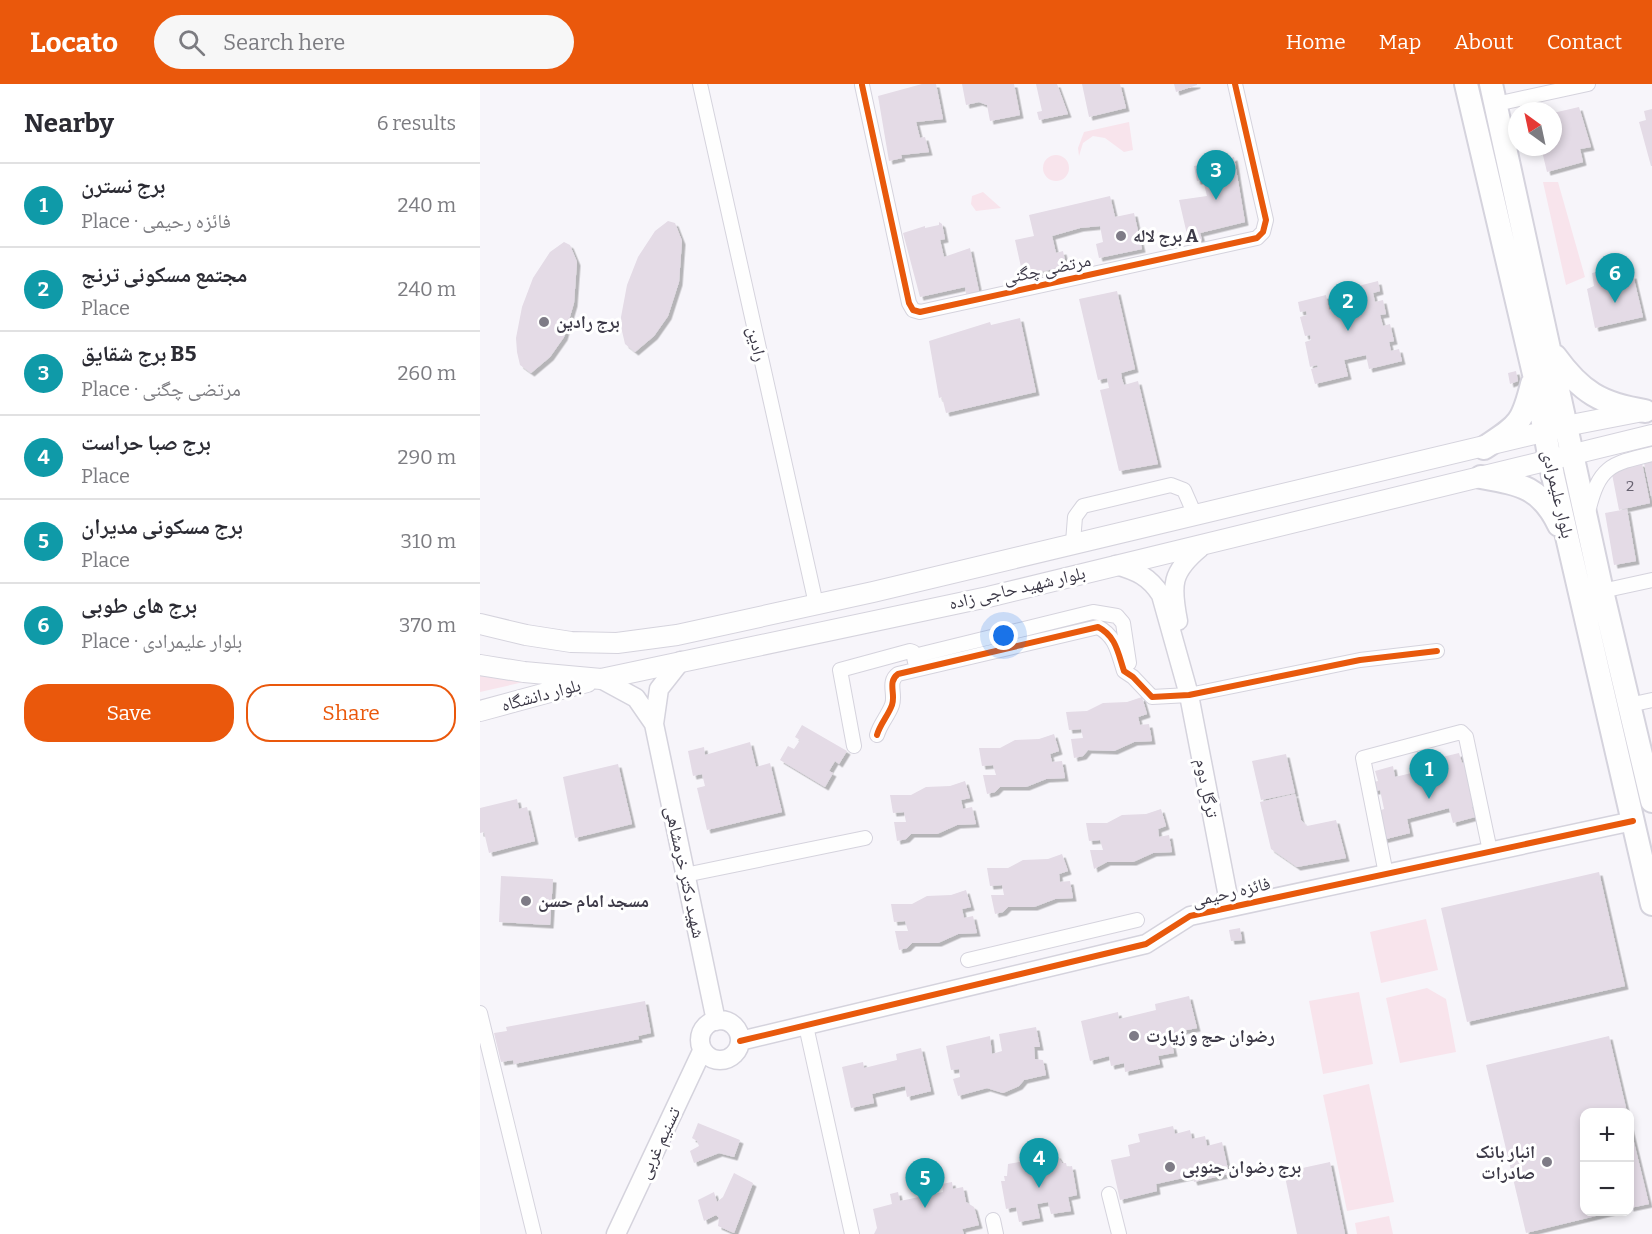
<!DOCTYPE html>
<html lang="en">
<head>
<meta charset="utf-8">
<style>
  body { margin:0; font-family:Bitter,"Noto Naskh Arabic",serif; background:#f7f7f7; color:#2b2b33 }
  .controls { position:absolute; right:18px; bottom:18px; display:grid; overflow:hidden; border-radius:12px; box-shadow:0 3px 9px #0003 }
  .controls button { width:54px; height:54px; display:grid; place-items:center; padding:0; border:0; border-bottom:2px solid #e1e1e2; background:#fff; color:#2b2b33; font:30px sans-serif }
  .compass { position:absolute; left:1028px; top:18px; width:54px; height:54px; border-radius:50%; background:#fff; box-shadow:0 3px 9px #0003; rotate:327deg }
  .you { position:absolute; left:524px; top:552px; width:21px; height:21px; margin:-15px; border:4px solid #fff; border-radius:50%; background:#1a73e8; box-shadow:0 0 0 9px #1a73e833 }
  .badge { display:grid; place-items:center; width:39px; height:39px; border-radius:50%; background:#ea580c; color:#fff; font-size:20px; font-weight:700 }
  .pin { position:absolute; translate:-50% -50px; filter:drop-shadow(0 2px 3px #0008) }
  .pin::after { content:''; position:absolute; top:32px; width:21px; height:18px; background:inherit; clip-path:polygon(0 0,100% 0,50% 100%) }
  .list { margin:0; padding:0; list-style:none }
  h2 { display:flex; justify-content:space-between; align-items:center; height:78px; margin:0; padding:0 24px; font-size:26px }
  h2 small { font-size:20px; font-weight:400; color:#7c7c81 }
  .list li { display:grid; grid-template-columns:39px 1fr auto; gap:18px; align-items:center; box-sizing:border-box; height:84px; padding:0 24px; border-top:2px solid #e1e1e2 }
  .list b { display:block; font-size:22px; white-space:nowrap }
  .list p { margin:0; font-size:20px; white-space:nowrap; color:#7c7c81 }
  .list em { font-size:20px; font-style:normal; color:#7c7c81 }
  .actions { display:flex; gap:12px; padding:18px 24px }
  .actions a { flex:1; padding:14px 0; border:2px solid #ea580c; border-radius:24px; text-align:center; font-size:21px; color:#ea580c }
  .actions .main { background:#ea580c; color:#fff }
  .icon { flex:none; width:33px; height:33px; fill:none; stroke:currentColor; stroke-width:2; stroke-linecap:round; stroke-linejoin:round }
  .map { position:relative; flex:none; width:1172px; height:1150px; overflow:hidden }
  header { display:flex; align-items:center; gap:36px; box-sizing:border-box; height:84px; padding:0 30px; background:#ea580c; color:#fff }
  header strong { font-size:28px }
  nav { display:flex; gap:33px; margin-inline-start:auto; font-size:21px }
  .search { width:420px; height:54px; background:#f7f7f7; display:flex; align-items:center; gap:15px; box-sizing:border-box; padding:0 21px; border-radius:33px; color:#7c7c81; font-size:22px }
  main { display:flex }
  aside { flex:1; background:#fff }
  .map>svg:first-child { display:block }
  .green { fill:#f8e4ec }
  .building { fill:#e4dbe6; filter:url(#shadow) }
  .lines { fill:none; stroke-linecap:round; stroke-linejoin:round }
  .minor-casing { stroke:#d5d3dd; stroke-width:16 }
  .tertiary-casing { stroke:#d5d3dd; stroke-width:21 }
  .secondary-casing { stroke:#d5d3dd; stroke-width:22 }
  .primary-casing { stroke:#d5d3dd; stroke-width:26 }
  .minor { stroke:#fefefe; stroke-width:14 }
  .tertiary { stroke:#fefefe; stroke-width:18 }
  .secondary { stroke:#fefefe; stroke-width:20 }
  .primary { stroke:#fefefe; stroke-width:22 }
  .cycleway-casing { stroke:#fff; stroke-width:10 }
  .cycleway { stroke:#e8590c; stroke-width:6 }
  .poi-dot { fill:#7e7b86; stroke:#fff; stroke-width:2 }
  .labels { text-anchor:middle; stroke-width:6; stroke-linejoin:round; paint-order:stroke }
  .number-label { font-size:15px; fill:#676270 }
  .poi-label { font-size:18px; font-weight:bold; fill:#3d3a48; stroke:#fff; text-anchor:start }
  .street-label { font-size:18px; fill:#3d3a48; stroke:#fff }
</style>
</head>
<body>
<header>
<strong>Locato</strong>
<div class="search"><svg class="icon" aria-label="search" viewBox="0 0 24 24"><circle cx="10" cy="10" r="6"/><path d="M15 15l6 6"/></svg>Search here</div>
<nav><a>Home</a><a>Map</a><a>About</a><a>Contact</a></nav>
</header>
<main>
<aside>
<h2>Nearby<small>6 results</small></h2>
<ul class="list">
<li><span class="badge" style="background:#0f9aa8">1</span><div><b>برج نسترن</b><p>Place · فائزه رحیمی</p></div><em>240 m</em></li>
<li><span class="badge" style="background:#0f9aa8">2</span><div><b>مجتمع مسکونی ترنج</b><p>Place</p></div><em>240 m</em></li>
<li><span class="badge" style="background:#0f9aa8">3</span><div><b>برج شقایق B5</b><p>Place · مرتضی چگنی</p></div><em>260 m</em></li>
<li><span class="badge" style="background:#0f9aa8">4</span><div><b>برج صبا حراست</b><p>Place</p></div><em>290 m</em></li>
<li><span class="badge" style="background:#0f9aa8">5</span><div><b>برج مسکونی مدیران</b><p>Place</p></div><em>310 m</em></li>
<li><span class="badge" style="background:#0f9aa8">6</span><div><b>برج های طوبی</b><p>Place · بلوار علیمرادی</p></div><em>370 m</em></li>
</ul>
<div class="actions"><a class="main">Save</a><a>Share</a></div>
</aside>
<div class="map">
<svg width="1172" height="1150" viewBox="0 0 1172 1150">
  <defs>
    <filter id="shadow"><feDropShadow dx="3.5" dy="3.5" stdDeviation="0" flood-color="#0004"/></filter>
  </defs>
  <rect width="100%" height="100%" fill="#f7f5fa"/>
  <path class="green" d="M649,38l4,28 -9,2 -19,-14 -12,-2 -10,7 -4,13 -1,-8 6,-16z
    M563 84a13 13 0 1 1 26 0a13 13 0 1 1-26 0Z
    M1063,98h15l27,95 -19,8z
    M503,108l18,16 -25,3 -5,-7 1,-8z
    M0,590l48,7 -48,11z
    M946,835l12,51 -57,13 -11,-51z
    M947,904l19,11 10,53 -56,11 -14,-65z
    M879,908l14,72 -50,10 -14,-73z
    M889,1000l25,118 -47,9 -24,-116z
    M909,1132l4,18h-36l-2,-11z"/>
  <path class="building" d="M442,0h14l7,35 -27,3 4,16 5,-1 4,15 -28,3 1,3 -13,3 -11,-65z
    M482,0h52l6,31 -30,6 -3,-16 -8,-3 -13,3z
    M556,0h21l11,30 -29,6 -2,-8 5,-1z
    M602,0h38l6,24 -37,9z
    M694,0h23v1l-21,7z
    M1099,23l12,40 -11,2 3,13 -36,10 -6,-25h12v-34z
    M1172,25v57h-1l-12,-44 7,-2 -2,-9z
    M754,73l11,65 -45,11 2,7 -13,3 -10,-43 28,-4 -4,-16 -6,1 -3,-15 13,-2 1,2z
    M630,112l5,21 19,-4 8,36 -43,9 -3,-14 7,-2 -3,-16 -20,2 -28,8 4,17 7,-2 3,15 -43,10 -8,-36 19,-4 -5,-21z
    M188,137l7,2 7,18 -3,41 -11,34 -14,20 -19,16 -10,-8 -3,-13 -1,-14 6,-32 11,-28 17,-26z
    M459,138l3,2 3,15 -5,1 4,17 26,-9 9,43 -13,3 -1,-7 -45,10 -17,-64 22,-7v2l14,-3z
    M84,158l6,3 7,17 -3,41 -10,34 -14,20 -19,16 -11,-8 -3,-13 -1,-14 6,-31 11,-29 17,-26z
    M1141,182l3,12 9,-3 10,42 -48,11 -8,-39 7,-3 -2,-13z
    M898,197l2,10 -7,2 2,9 8,-2 3,14 -6,1 3,11 7,-2 4,17 -5,1 2,9 8,-2 3,12 -33,8 -3,-14 -22,5 4,16 -33,8 -4,-15 7,-2 -1,-2 -7,2 -5,-25 6,-2 -1,-5 -5,1 -5,-19 7,-2 -1,-4 -6,1 -2,-10 28,-7 3,15 28,-7 -3,-16z
    M637,207l18,78 -14,4 1,6 2,6 14,-4 20,83 -39,7 -19,-81 9,-2 -2,-10 -9,2 -19,-81z
    M540,234l16,74 -90,21 -4,-16 -3,1 -10,-57 61,-19 1,3z
    M1036,287l2,10 -8,3 -2,-11z
    M1172,377v35h-1l-7,-33z
    M1162,379l8,40 -31,7 -8,-41z
    M1147,425l9,52 -22,4 -9,-52z
    M662,613l5,17 -9,3 2,8 9,-1 3,17 -18,1 -20,9 -26,-1 -5,6 -9,2 -3,-19 12,-1 -2,-9 -12,1 -3,-18 21,-1 16,-8 24,-1z
    M322,641l45,26 -8,13 -4,-3 -6,10 4,2 -8,14 -45,-27 8,-14 6,3 6,-9 -5,-3z
    M574,650l5,17 -9,3 2,8 10,-1 3,17 -19,1 -20,8h-26l-5,5 -8,2 -4,-19h13l-3,-10 -11,1 -3,-18h21l15,-8 24,-1z
    M270,658l6,25 14,-4 12,49 -75,18 -10,-42 8,-2 -3,-12 -9,2 -5,-25 16,-4 1,8z
    M979,669l3,10 6,-2 10,44 -6,2 3,10 -22,6 -4,-15 -42,11 3,14 -28,7 -7,-28 9,-3 -4,-19 -9,2 -2,-9 9,-2 -3,-10 18,-5 2,11 45,-11 -2,-8z
    M806,670l9,39 -34,7 -9,-39z
    M138,680l14,60 -57,14 -12,-61z
    M485,697l5,17 -9,2 2,9 9,-2 4,17 -19,1 -20,9h-26l-5,5 -9,2 -3,-19h12l-2,-10 -11,1 -3,-18h21l15,-8 24,-1z
    M815,710l6,26 6,6 29,-6 10,38 -49,9 -26,-18 -11,-47z
    M37,715l2,10 8,-2 8,34 -46,12 -5,-21 -4,1v-25z
    M681,725l5,17 -8,3 1,8 10,-2 3,17 -19,1 -20,9h-26l-13,7 -4,-19h13l-3,-10 -11,1 -3,-18h21l15,-8 24,-1z
    M582,770l6,17 -9,3 1,8 10,-1 3,17 -18,1 -21,8h-26l-5,5 -8,2 -4,-19h13l-2,-10 -12,1 -3,-18h21l15,-8 25,-1z
    M1119,788l26,114 -158,36 -26,-114z
    M21,792l52,3 -3,46 -51,-3z
    M486,806l5,17 -9,2 2,9 9,-2 4,17 -19,1 -20,9h-26l-5,5 -8,2 -4,-19h13l-3,-10 -11,1 -3,-18h21l15,-8 24,-1z
    M760,844l2,12 -11,1 -2,-11z
    M709,912l8,32 -15,3 3,10 -13,3 2,9 -16,3 2,8 -35,8 -1,-9 -13,3 -2,-10 -19,5 -9,-40 37,-9 1,7 37,-9 -1,-6z
    M165,917l6,32 -13,3 1,3 -125,25 -1,-4 -12,2 -7,-29 13,-2 -1,-4z
    M556,943l4,20h-6l1,12 8,1 3,15 -22,5 -5,6 -16,7 -16,-5 -29,8 -5,-17 7,-2 -1,-8 -8,1 -5,-24 44,-10 2,18 10,-3 -3,-17z
    M1129,952l18,76h-43v100h28l-86,21 -40,-168z
    M441,964l10,43 -24,6 -2,-11 -33,8 2,9 -23,5 -9,-41 21,-5 1,6 33,-8 -1,-6z
    M218,1039l42,17 -6,17 -15,-4 -25,10 -4,-12 9,-5 -2,-5 -5,-3z
    M693,1042l2,8 15,-4 2,9 13,-3 2,10 15,-4 7,32 -35,8 -2,-6 -36,8 1,7 -37,9 -9,-40 19,-4 -2,-11 12,-3 -2,-8z
    M1150,1042l19,78 -19,4z
    M577,1071l5,8h4l1,4 5,-1 5,29 -9,2 3,14 -20,3 -3,-12 -11,2 3,14 -21,4 -3,-15 -10,2 -5,-28h4l-1,-5h3l1,-12z
    M850,1078l15,72h-48l-13,-62z
    M254,1089l19,10 -19,50 -16,-7 1,-8 -3,-3 -12,6 -6,-21 16,-8 3,10 6,-5z
    M472,1098l1,7 10,-2 3,15 8,5 5,18 -17,4 2,5h-90l3,-6 -4,-19 19,-5 -2,-10 8,-2 2,9 43,-9 -1,-8z"/>
  <g class="lines">
    <defs>
      <path id="minor" d="M220,0l116,520
        M382,1l47,218 4,7 7,2 337,-74 6,-6 3,-12 -31,-136
        M1016,20l92,-20
        M1108,428c11,-45 21,-48 64,-58
        M593,458l2,-25 8,-11 88,-21 13,5 11,25
        M1122,507l50,-11
        M434,572l179,-44 24,4 6,7 6,40
        M1149,621l23,-5
        M397,651c3,-11 11,-19 15,-30 4,-11 -5,-23 6,-31l200,-47c18,9 20,26 26,44l9,6 19,20 37,-2 171,-35 77,-9
        M374,662l-14,-76 70,-19 3,1 2,10
        M906,790l-23,-116 98,-26 5,5 24,114
        M205,791l180,-37
        M488,876l169,-40
        M0,929l54,221
        M326,942l46,208
        M629,1110l10,40
        M513,1136l3,14"/>
      <path id="tertiary" d="M636,481c20,6 33,11 45,30l28,100 41,212
        M698,537c-7,-36 -7,-49 22,-73
        M201,577l-22,28 -5,35 62,297
        M121,595l35,19 18,26
        M220 956a20 20 0 1 1 40 0a20 20 0 1 1-40 0Z
        M260,957l406,-97 44,-28 443,-95
        M136,1150l86,-183"/>
      <path id="secondary" d="M0,540l46,11 45,7 46,1 60,-8 196,-43 703,-168 67,-13
        M0,581l44,7 77,7 387,-82 664,-162
        M0,627l107,-29"/>
      <path id="primary" d="M986,0l68,290 19,102 99,428
        M1011,0l111,507 50,210
        M1075,272c26,36 46,48 90,55
        M1004,364c34,-23 38,-23 48,-64
        M1001,393c39,7 60,10 78,48"/>
    </defs>
    <use href="#minor" class="minor-casing"/>
    <use href="#tertiary" class="tertiary-casing"/>
    <use href="#secondary" class="secondary-casing"/>
    <use href="#primary" class="primary-casing"/>
    <use href="#minor" class="minor"/>
    <use href="#tertiary" class="tertiary"/>
    <use href="#secondary" class="secondary"/>
    <use href="#primary" class="primary"/>
    <defs>
      <path id="cycleway" d="M382,1l47,218 4,7 7,2 337,-74 6,-6 3,-12 -31,-136
        M397,651c3,-11 11,-19 15,-30 4,-11 -5,-23 6,-31l200,-47c18,9 20,26 26,44l9,6 19,20 37,-2 171,-35 77,-9
        M260,957l406,-97 44,-28 443,-95"/>
    </defs>
    <use href="#cycleway" class="cycleway-casing"/>
    <use href="#cycleway" class="cycleway"/>
  </g>
  <g class="poi-dot">
    <circle cx="641" cy="152" r="6"/>
    <circle cx="64" cy="238" r="6"/>
    <circle cx="46" cy="817" r="6"/>
    <circle cx="654" cy="952" r="6"/>
    <circle cx="1067" cy="1078" r="6"/>
    <circle cx="690" cy="1083" r="6"/>
  </g>
  <g class="labels">
    <g class="number-label">
      <text x="1150" y="407">2</text>
    </g>
    <g class="poi-label">
      <text x="653" y="158">برج لاله A</text>
      <text x="76" y="244">برج رادین</text>
      <text x="58" y="823">مسجد امام حسن</text>
      <text x="666" y="958">رضوان حج و زیارت</text>
      <text x="1055" y="1074" text-anchor="end">انبار بانک<tspan x="1055" dy="21">صادرات</tspan></text>
      <text x="702" y="1089">برج رضوان جنوبی</text>
    </g>
    <g class="street-label">
      <text transform="translate(567 185) rotate(-12)" y="6">مرتضی چگنی</text>
      <text transform="translate(277 260) rotate(77)" y="6">رادین</text>
      <text transform="translate(1078 410) rotate(77)" y="6">بلوار علیمرادی</text>
      <text transform="translate(537 504) rotate(-13)" y="6">بلوار شهید حاجی زاده</text>
      <text transform="translate(61 611) rotate(-15)" y="6">بلوار دانشگاه</text>
      <text transform="translate(727 704) rotate(79)" y="6">ترگل دوم</text>
      <text transform="translate(205 788) rotate(78)" y="6">شهید دکتر خرمشاهی</text>
      <text transform="translate(751 808) rotate(-13)" y="6">فائزه رحیمی</text>
      <text transform="translate(179 1059) rotate(-65)" y="6">تسنیم غربی</text>
    </g>
  </g>
</svg>
<div class="controls">
<button>+</button>
<button>−</button>
</div>
<svg class="compass" viewBox="-18 -18 36 36"><path d="M0-13l5 13h-10z" fill="#e53935"/><path d="M0 13l5-13h-10z" fill="#7c7c81"/></svg>
<div class="you"></div>
<div class="pin badge" style="left:949px;top:715px;background:#0f9aa8">1</div>
<div class="pin badge" style="left:868px;top:247px;background:#0f9aa8">2</div>
<div class="pin badge" style="left:736px;top:116px;background:#0f9aa8">3</div>
<div class="pin badge" style="left:559px;top:1104px;background:#0f9aa8">4</div>
<div class="pin badge" style="left:445px;top:1124px;background:#0f9aa8">5</div>
<div class="pin badge" style="left:1135px;top:219px;background:#0f9aa8">6</div>
</div>
</main>
</body>
</html>
